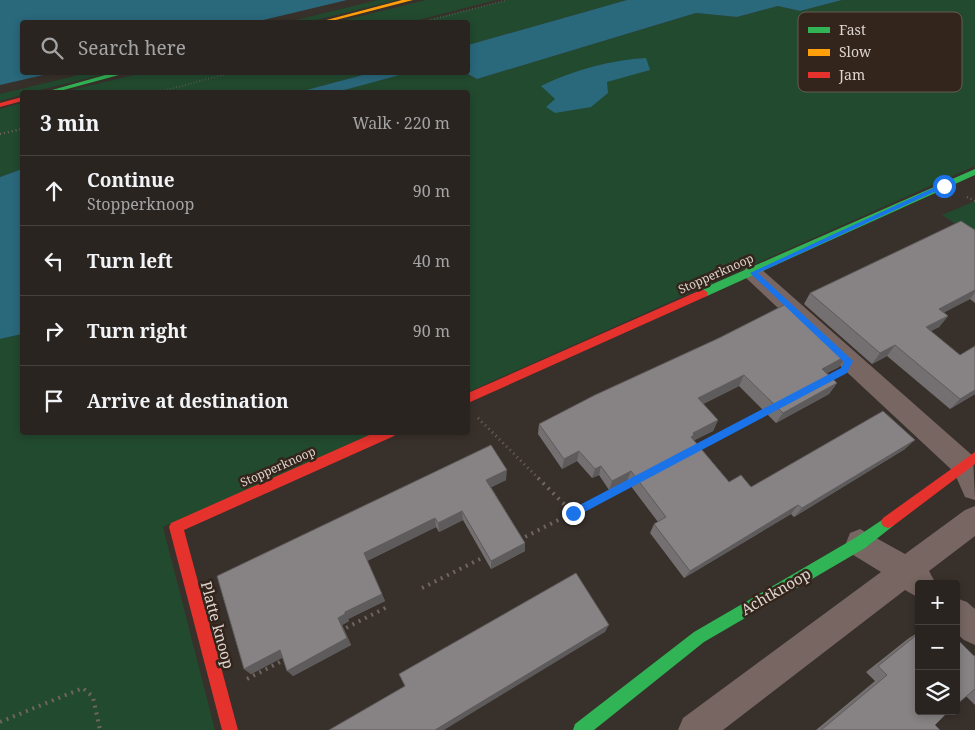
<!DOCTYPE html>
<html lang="en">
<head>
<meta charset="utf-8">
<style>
  body { margin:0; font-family:"Noto Serif",serif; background:#36302d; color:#f1f3f6 }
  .controls { position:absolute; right:15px; bottom:15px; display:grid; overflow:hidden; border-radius:5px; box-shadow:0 2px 8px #0003 }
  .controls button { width:45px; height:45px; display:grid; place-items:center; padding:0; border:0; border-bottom:1px solid #46413e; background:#2a2420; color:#f1f3f6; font:25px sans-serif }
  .stop { position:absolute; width:15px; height:15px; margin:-11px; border:4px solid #1a73e8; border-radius:50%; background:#fff }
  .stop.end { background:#1a73e8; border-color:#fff; box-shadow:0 1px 5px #0008 }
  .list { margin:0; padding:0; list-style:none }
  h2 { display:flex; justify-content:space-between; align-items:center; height:65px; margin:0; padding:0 20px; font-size:21px }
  h2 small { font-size:16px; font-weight:400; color:#a5a4a5 }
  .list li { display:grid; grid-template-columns:32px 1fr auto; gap:15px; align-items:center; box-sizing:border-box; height:70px; padding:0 20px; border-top:1px solid #46413e }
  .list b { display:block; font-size:19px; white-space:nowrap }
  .list p { margin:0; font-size:16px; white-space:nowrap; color:#a5a4a5 }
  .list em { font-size:16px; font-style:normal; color:#a5a4a5 }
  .icon { flex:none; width:28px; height:28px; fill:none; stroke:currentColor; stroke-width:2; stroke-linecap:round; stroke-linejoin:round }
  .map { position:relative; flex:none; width:975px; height:730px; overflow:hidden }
  .search { position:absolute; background:#2a2420; box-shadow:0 2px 8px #0003; left:20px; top:20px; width:450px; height:55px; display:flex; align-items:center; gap:12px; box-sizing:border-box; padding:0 18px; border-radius:5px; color:#a5a4a5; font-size:19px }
  .panel { position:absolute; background:#2a2420; box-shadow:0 2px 8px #0003; left:20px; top:90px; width:450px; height:345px; border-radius:5px }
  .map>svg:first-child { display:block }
  .green { fill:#224a2f }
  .water { fill:#2a687c }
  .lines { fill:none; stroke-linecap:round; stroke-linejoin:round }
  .path-far3 { stroke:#706460; stroke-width:2; stroke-dasharray:0.5 2.5; stroke-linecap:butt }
  .path-far2 { stroke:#706460; stroke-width:2.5; stroke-dasharray:1 3; stroke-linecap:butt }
  .path-far1 { stroke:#706460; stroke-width:3; stroke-dasharray:1 4; stroke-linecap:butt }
  .path { stroke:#706460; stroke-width:4; stroke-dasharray:2 5; stroke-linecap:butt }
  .street { fill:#776662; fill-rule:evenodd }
  .fast { fill:#30b455; fill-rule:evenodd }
  .slow { fill:#ff9f0a; fill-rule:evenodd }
  .jam { fill:#e5322d; fill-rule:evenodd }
  .wall { fill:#747071 }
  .shaded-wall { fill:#5e5b5c }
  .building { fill:#878283; stroke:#5e5b5c }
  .route { fill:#1a73e8 }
  .labels { text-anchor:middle; stroke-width:5; stroke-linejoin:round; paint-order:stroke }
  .street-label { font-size:12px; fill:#dfd5cf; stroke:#33251c }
  .near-street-label { font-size:15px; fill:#dfd5cf; stroke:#33251c }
  .key { fill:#33251c; stroke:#675a52; stroke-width:1 }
  .key-label { font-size:14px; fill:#dfd5cf }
</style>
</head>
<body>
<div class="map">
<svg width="975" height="730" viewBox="0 0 975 730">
  <rect width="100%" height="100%" fill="#38302b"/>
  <path class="green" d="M378,0h19l-89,22h-20z
    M426,0h70l-85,22h-74z
    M507,0h120l-159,45v-23h-49z
    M842,0h133v166l-507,226v-300h-131c20,-5 84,-29 101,-17l28,-2 11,6 219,-66 41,4 41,-11 22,5z
    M87,73h22l-77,19h-10v3l-22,6v-7z
    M142,73h228l-71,19h-236z
    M22,103v66l-22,8v-68z
    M975,201v36l-33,-22z
    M22,334v98l354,1 -213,94 52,203h-215v-391z"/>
  <path class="water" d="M0,0h347l-92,22h-233v50l30,1 -52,12z
    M627,0h215l-42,11 -22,-5 -41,11 -41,-4 -219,66 -11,-6 2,-28z
    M646,58l4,12 -43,12 1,11 -17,14 -36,6 -9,-6 9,-8 -14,-13c32,-16 70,-26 105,-28z
    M370,73h37l-70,19h-38z
    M22,169v165l-22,5v-162z"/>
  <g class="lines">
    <path class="path-far3" d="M423,22l84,-22
      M159,92l75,-20"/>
    <path class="path-far2" d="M0,134l22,-5
      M967,197l8,4"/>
    <path class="path-far1" d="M478,418l61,61
      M696,448l72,-38"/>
    <path class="path" d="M538,478l35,35
      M519,540l112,-57
      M422,588l64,-32
      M340,631l49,-25
      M247,679l39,-20
      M0,722l83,-34 10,9 7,33"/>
    <path class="street" d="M753,266l7,2 213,188 2,44 -10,-3 -11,-25 -208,-194 -4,-5 4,-5z
      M975,506v30l-46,35 7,13h-17v14l-14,-8 -182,140h-45l5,-12 198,-146 -31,-19 -4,-10 4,-10 10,-4 45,25 60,-44z
      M956,598l11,4 8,7v36l-11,-5 -8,-7z"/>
    <path class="fast" d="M116,72h14l-74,20h-11z
      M975,169v6l-268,121 -4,1 -5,-4 1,-3z
      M888,516l5,2 2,4 -2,4 -28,22 -161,94 -110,88h-21l2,-6 119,-92 161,-94z"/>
    <path class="slow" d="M402,0h11l-85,22h-9z"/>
    <path class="jam" d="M22,97v4l-22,6v-4z
      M703,289l5,4 -1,3 -239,107v-10z
      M376,432h20l-2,4 -210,94 54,200h-16l-53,-203 2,-4z
      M975,452v12l-82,62 -5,2 -5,-2 -2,-4 2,-4z"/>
  </g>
  <path class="wall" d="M975,230v73l-5,-4 -26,13 4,4 -9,11 -9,4 45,63 -25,15 -63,-53 -15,8 -68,-60 6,-11z
    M846,356l-7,11 -12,6 10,10 -8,11 -53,29 -37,-37 -36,18 15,16 -5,11 -19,9 35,42 22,5 154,-38 -111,68 -3,-3 -107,64 -34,-45 4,-9 4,-2 -31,-41 -18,9 -10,-15 -7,3 -15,-17 -15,8 -24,-35 1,-10 56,-29z
    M491,445l15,35 -15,7 34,56v8l-34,18 -28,-49 -24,12 -3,-5 -69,34 18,40 -37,18 1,2 -7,4 9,20 -58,31 -10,-19 -32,17 -7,-5z
    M919,632v79l16,14 5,5h-124l59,-49 -9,-9 43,-34z
    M975,655v50l-9,-9 8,-40z"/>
  <path class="shaded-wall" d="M975,290v2l-5,7 -40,21 9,-11z
    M948,316l-9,11 -22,12 9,-12z
    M895,345l-8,11 -15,8 8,-11z
    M846,356l-7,11 -25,13 8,-11z
    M744,375l-5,11 -46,23 5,-11z
    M837,383l-8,11 -53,29 7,-10z
    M975,390v4l-25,15 10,-10z
    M718,420l-5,11 -22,11 -2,3 4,-12z
    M915,440l-10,9 -111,68 8,-9z
    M579,451l-2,10 -15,8 2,-10z
    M601,466l-2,9 -7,3 3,-9z
    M507,470l-1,10 -20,10v-10z
    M631,471l-4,10 -18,9 3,-9z
    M798,505l-7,9 -107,64 6,-7z
    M462,511l1,9 -24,12 -1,-9z
    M435,518l1,9 -69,34 -3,-8z
    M525,543v8l-34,18v-8z
    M382,594l3,7 -37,18 1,2 -7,4 9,20 -58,31 -6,-5 58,-59z
    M609,625l-4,7 -161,98h-9z
    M280,650l6,6 -35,18 -7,-5z"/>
  <path class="building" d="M961,221l14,9v60l-36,19 9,7 -22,11 34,28 15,-9v44l-15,9 -65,-54 -15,8 -70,-60z
    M788,303l58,53 -24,13 15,14 -54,30 -39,-38 -46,23 20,22 -25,13 1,2 -3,2 38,45 12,-7 10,12 132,-76 32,29 -113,68 -4,-3 -108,66 -36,-47 12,-7 -35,-46 -19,10 -11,-15 -6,3 -16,-18 -15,8 -25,-35 56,-29 124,-57z
    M491,445l16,25 -21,10 39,63 -34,18 -29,-50 -24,12 -3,-5 -71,35 18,41 -37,18v2l-7,4 9,20 -60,33 -7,-21 -36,19 -27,-93z
    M576,573l33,52 -174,105h-106l76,-44 -6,-12z
    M919,633v78h30l-14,14 5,5h-119l66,-55 -9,-9z
    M956,638l18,18h1v33l-19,16z"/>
  <path class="route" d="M942,184l5,2 -189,87 93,86 2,2 -6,12 -270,143h-7v-6l271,-142 3,-6 -94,-89z"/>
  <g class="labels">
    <g class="street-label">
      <text transform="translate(716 274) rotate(-24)" y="4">Stopperknoop</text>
      <text transform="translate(278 467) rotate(-24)" y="4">Stopperknoop</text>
    </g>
    <g class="near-street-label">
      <text transform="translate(776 592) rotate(-30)" y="5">Achtknoop</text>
      <text transform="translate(217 625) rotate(75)" y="5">Platte knoop</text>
    </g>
  </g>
  <rect x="798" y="12" width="164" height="80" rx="8" class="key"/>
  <rect x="808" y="27" width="22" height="6" fill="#30b455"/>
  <rect x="808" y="49" width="22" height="7" fill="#ff9f0a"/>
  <rect x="808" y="72" width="22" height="6" fill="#e5322d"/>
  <g class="key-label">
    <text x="839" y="35">Fast</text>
    <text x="839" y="57">Slow</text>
    <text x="839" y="80">Jam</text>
  </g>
</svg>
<div class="controls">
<button>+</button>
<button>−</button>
<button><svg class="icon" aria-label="layers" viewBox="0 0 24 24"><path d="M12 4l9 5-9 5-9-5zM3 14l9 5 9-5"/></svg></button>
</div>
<div class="stop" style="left:944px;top:186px"></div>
<div class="stop end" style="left:573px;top:513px"></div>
<div class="search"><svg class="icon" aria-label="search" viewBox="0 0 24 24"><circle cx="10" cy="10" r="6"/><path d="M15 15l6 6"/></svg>Search here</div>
<section class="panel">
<h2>3 min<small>Walk · 220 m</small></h2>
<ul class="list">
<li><svg class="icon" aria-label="ahead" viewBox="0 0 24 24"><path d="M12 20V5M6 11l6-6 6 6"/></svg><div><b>Continue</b><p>Stopperknoop</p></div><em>90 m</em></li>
<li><svg class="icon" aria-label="left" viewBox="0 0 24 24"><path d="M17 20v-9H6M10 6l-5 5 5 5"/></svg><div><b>Turn left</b></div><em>40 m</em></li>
<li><svg class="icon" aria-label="right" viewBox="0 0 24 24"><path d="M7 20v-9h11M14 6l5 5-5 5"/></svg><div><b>Turn right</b></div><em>90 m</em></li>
<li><svg class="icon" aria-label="arrive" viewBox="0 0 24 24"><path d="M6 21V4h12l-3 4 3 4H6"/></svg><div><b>Arrive at destination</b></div></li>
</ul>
</section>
</div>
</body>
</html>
